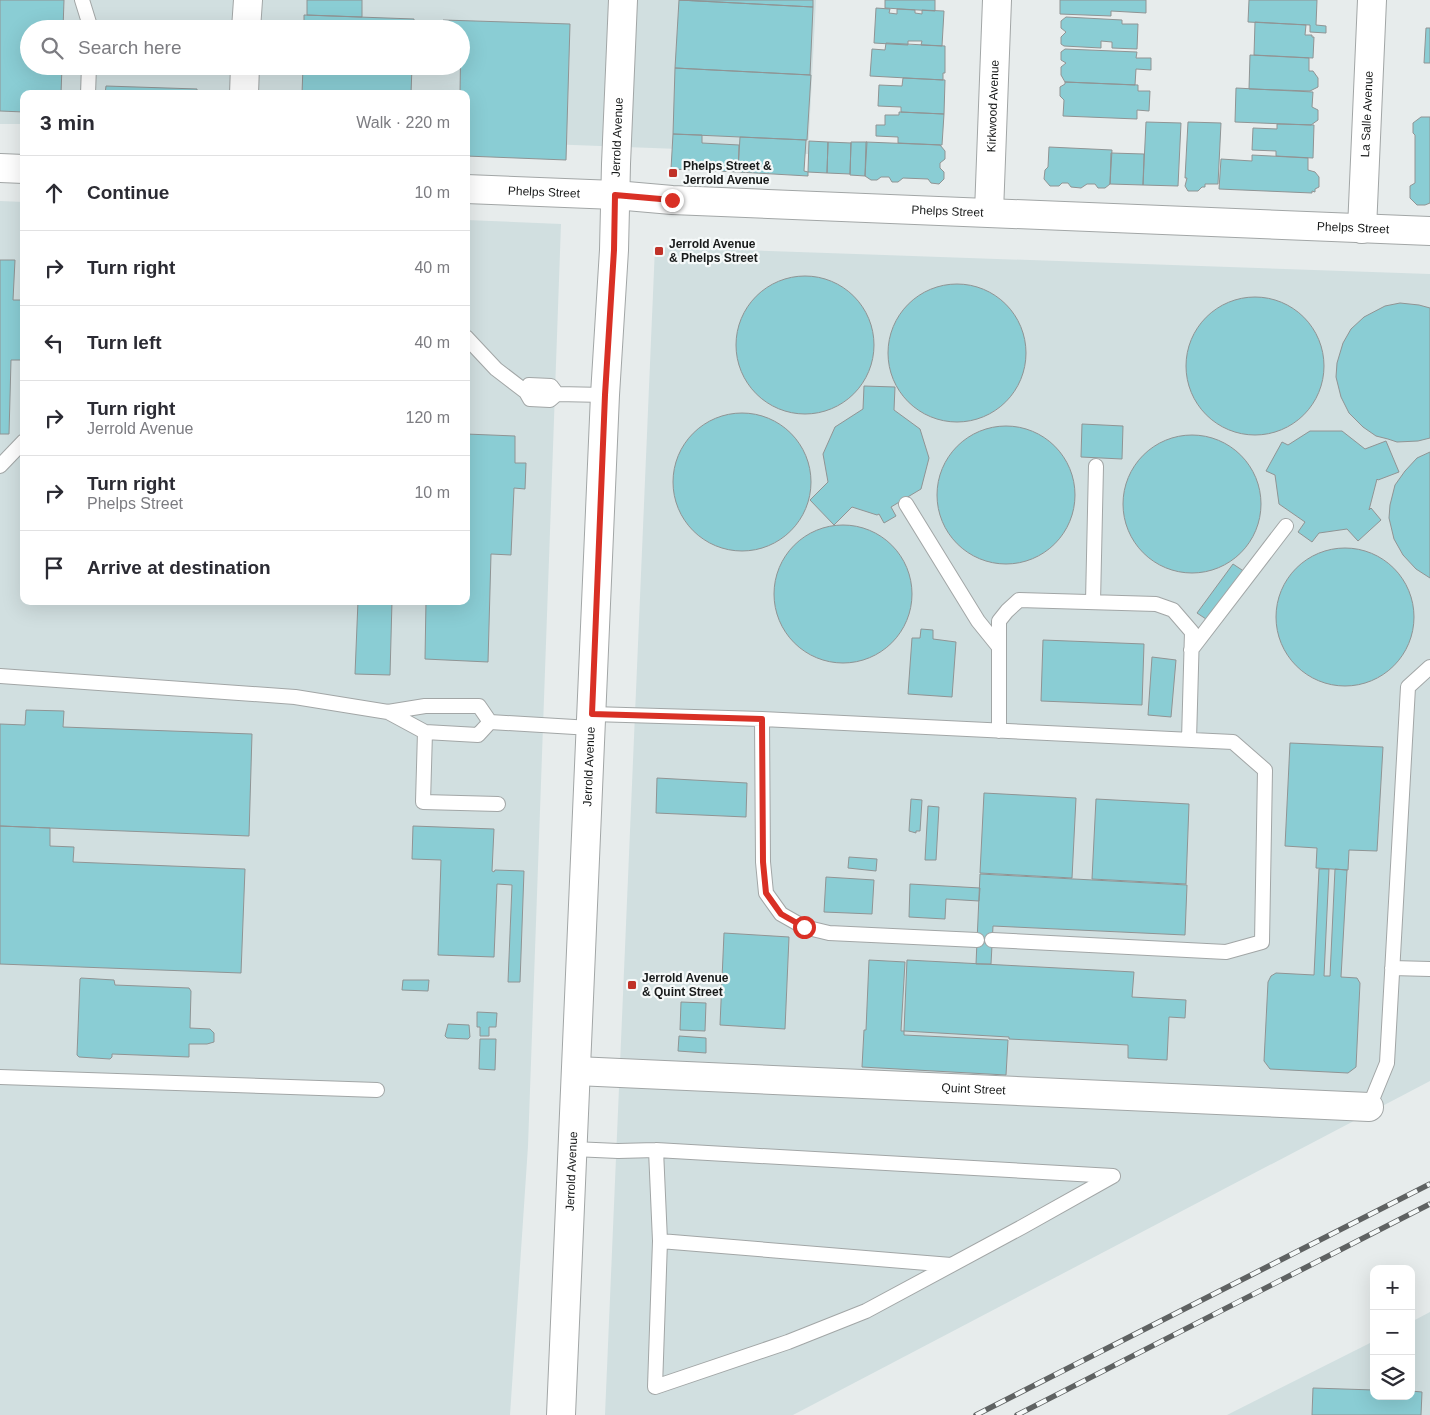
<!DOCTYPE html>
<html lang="en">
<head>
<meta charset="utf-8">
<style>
  body { margin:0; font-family:Arial,sans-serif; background:#f7f7f7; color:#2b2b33 }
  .controls { position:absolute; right:15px; bottom:15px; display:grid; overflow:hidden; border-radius:10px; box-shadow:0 5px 20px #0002 }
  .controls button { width:45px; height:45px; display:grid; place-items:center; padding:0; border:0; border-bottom:1px solid #e1e1e2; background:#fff; color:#2b2b33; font:25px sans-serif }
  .stop { position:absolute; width:15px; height:15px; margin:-11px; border:4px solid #d93025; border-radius:50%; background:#fff }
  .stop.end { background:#d93025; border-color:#fff; box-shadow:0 1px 5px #0008 }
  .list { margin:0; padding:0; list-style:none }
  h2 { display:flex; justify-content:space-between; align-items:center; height:65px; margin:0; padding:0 20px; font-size:21px }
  h2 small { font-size:16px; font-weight:400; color:#7c7c81 }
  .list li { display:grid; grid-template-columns:32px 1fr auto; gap:15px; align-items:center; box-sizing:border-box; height:75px; padding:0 20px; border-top:1px solid #e1e1e2 }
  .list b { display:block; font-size:19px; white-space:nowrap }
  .list p { margin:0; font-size:16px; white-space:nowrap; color:#7c7c81 }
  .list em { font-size:16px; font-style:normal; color:#7c7c81 }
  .icon { flex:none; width:28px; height:28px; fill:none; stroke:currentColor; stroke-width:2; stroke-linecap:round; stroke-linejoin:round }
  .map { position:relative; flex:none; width:1430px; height:1415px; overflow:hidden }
  .search { position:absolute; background:#fff; box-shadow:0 5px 20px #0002; left:20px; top:20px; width:450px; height:55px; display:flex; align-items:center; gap:12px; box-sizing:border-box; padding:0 18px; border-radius:28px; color:#7c7c81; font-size:19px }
  .panel { position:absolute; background:#fff; box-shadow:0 5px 20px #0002; left:20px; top:90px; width:450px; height:515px; border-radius:10px }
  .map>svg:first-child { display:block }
  .built { fill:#d1dfe0; fill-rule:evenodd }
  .building { fill:#8acdd4; stroke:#909494 }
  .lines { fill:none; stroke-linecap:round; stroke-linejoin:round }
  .lane-casing { stroke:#a2a6a6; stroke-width:16 }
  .street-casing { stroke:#a2a6a6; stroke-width:30 }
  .secondary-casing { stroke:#a2a6a6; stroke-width:30 }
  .lane { stroke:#fff; stroke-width:14 }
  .street { stroke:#fff; stroke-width:28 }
  .secondary { stroke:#fff; stroke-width:28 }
  .rail-casing { stroke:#5f6262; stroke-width:5.5 }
  .rail { stroke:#f5f9f9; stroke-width:4; stroke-dasharray:11; stroke-linecap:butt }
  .route { stroke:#d93025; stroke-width:6 }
  .poi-dot { fill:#c03228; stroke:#f5f9f9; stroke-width:2 }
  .labels { text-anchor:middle; stroke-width:4.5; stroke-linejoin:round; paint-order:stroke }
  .street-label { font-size:12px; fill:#181a1a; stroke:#f5f9f9 }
  .poi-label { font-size:12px; font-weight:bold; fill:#181a1a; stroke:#f5f9f9; text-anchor:start }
</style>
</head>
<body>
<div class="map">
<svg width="1430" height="1415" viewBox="0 0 1430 1415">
  <rect width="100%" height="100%" fill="#e7ecec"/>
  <path class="built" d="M0,0h816l-8,154 -342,-13v-47h-442v30h-24zM29,29h432v37h-432z
    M0,201l24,1v399h442v-381l95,4 -33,922 -18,269h-510z
    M655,247l775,27v807l-637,334h-188z
    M1430,1312v103h-203l147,-74v55h37v-74z"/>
  <path class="building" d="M0,0h64l-1,29h-34v37h33l-1,28h-37v18l-24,-1z
    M307,0h55v17l-55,-2z
    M679,0l134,7 -3,68 -135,-7z
    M679,0h134v7z
    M885,0h50v11l-50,-3z
    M1060,0h86v13l-35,-2v5l-51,-2z
    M1249,0h68l-1,25 10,1v7l-16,-1v-7l-62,-3z
    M876,8l14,1 -1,4 8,1v-5l18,1v3l7,1v-4l22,1 -2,35 -21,-1 1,-4h-14v4l-34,-2z
    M304,15l110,4v10h-110z
    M1066,17l56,3v4h16l-1,25 -25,-1v-6l-11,-1v7l-37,-2 -3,-2v-7l5,-5 -5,-4v-7z
    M443,20l127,4 -4,136 -100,-4v-62h-6l1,-65h-18z
    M1255,22l51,3 -1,10h7v2h2l-1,21 -59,-3z
    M1426,28h4v35h-6z
    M886,43l59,3v27h-2v7l-73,-4 2,-27 13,1z
    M1065,49l72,3 -1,6h15v12l-15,-1 -1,16 -70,-3 -4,-7v-8l5,-4 -5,-3v-8z
    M1250,55l59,3v13h4l5,7v9l-8,4 -61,-2z
    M303,66h109l-1,28h-109z
    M675,68l136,7 -4,65 -134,-6z
    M903,78l42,2 -1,34 -43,-2v-5l-23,-1 1,-21 23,1z
    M1065,82l73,3v6h12l-1,20 -12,-1v9l-74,-3 1,-16 -4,-4v-9l5,-3z
    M106,86l91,3v5h-92z
    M1236,88l77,4 -1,15 6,3v10l-7,5 -76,-3z
    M899,112l45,2 -2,31 -44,-2v-6l-22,-1v-11h9v-10h14z
    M1421,117h9v86l-5,2h-8l-7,-7v-12l5,-3v-48l-2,-2v-10z
    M1146,122l35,1 -3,63 -35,-1z
    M1188,122l33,1 -3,61h-13v3h-3l-4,4h-10l-3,-5 2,-8h-2z
    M1277,124l37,1 -1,33 -37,-2v-5l-24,-1 1,-22 24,1z
    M673,134l29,1v8l37,2 -1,27 -67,-3z
    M740,137l66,3 -2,31 4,1v4l-70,-4z
    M809,141l19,1 -1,31 -19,-1z
    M828,142l23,1 -1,31 -23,-1z
    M851,142h16l-2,34 -15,-1z
    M866,142l74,3 5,6v8l-5,4v5l4,4v7l-5,5 -8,-1 -3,-4 -25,-1 -5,4h-6l-3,-5h-8l-4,3h-6l-6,-4z
    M1049,147l63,3 -2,34 -5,4h-7l-3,-4h-8l-6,4 -10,-1 -3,-4h-6l-3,3h-9l-6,-7 1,-9 3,-3z
    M1111,153l33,1 -1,31 -33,-1z
    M1252,155l56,3v12l7,2 4,5v10l-4,2v3l-3,-1v2l-93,-4 2,-30 31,2z
    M0,260h15l-2,40h11v60h-13l-2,74h-9z
    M736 345a69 69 0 1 1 138 0a69 69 0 1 1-138 0Z
    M888 353a69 69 0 1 1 138 0a69 69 0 1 1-138 0Z
    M1186 366a69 69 0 1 1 138 0a69 69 0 1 1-138 0Z
    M1400,303l19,2 11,3v130l-12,3 -21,1 -9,-3 -12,-3 -13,-9 -14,-14 -8,-16 -5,-20 1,-14 6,-20 8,-14 13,-12 21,-11z
    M864,386l31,1 -1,23 26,19 9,29 -8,31 -30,18 5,9 -12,7 -5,-9 -2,1 -25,-8 -18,18 -24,-25 18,-18 -5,-28 12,-27 28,-18z
    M673 482a69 69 0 1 1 138 0a69 69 0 1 1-138 0Z
    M1082,424l41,2 -1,33 -41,-2z
    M937 495a69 69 0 1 1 138 0a69 69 0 1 1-138 0Z
    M1310,431h32l23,18 21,-8 13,31 -21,8 -1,-1 -8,31 2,-2 10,12 -23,21 -11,-12 -28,4 -7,9 -14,-10 7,-10 -26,-18 -4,-29 -9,-4 16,-29 6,3z
    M466,434l49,2v27h11l-1,26 -11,-1 -3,67 -20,-1 -3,108 -63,-3 1,-58h40z
    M1123 504a69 69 0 1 1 138 0a69 69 0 1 1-138 0Z
    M1430,452v126l-14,-9 -13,-14 -9,-16 -5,-21 1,-13 5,-20 10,-14 12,-13z
    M774 594a69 69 0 1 1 138 0a69 69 0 1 1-138 0Z
    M1276 617a69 69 0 1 1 138 0a69 69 0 1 1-138 0Z
    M1233,564l12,8 -36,49 -12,-8z
    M358,601h34l-2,74 -35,-1z
    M921,629l12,1v9l23,3 -4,55 -44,-3 4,-56h8z
    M1043,640l101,4 -2,61 -101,-4z
    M1152,657l24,3 -5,57 -23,-2z
    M26,710l38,1 -1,16 189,7 -3,102 -249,-10v-102l25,1z
    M1290,743l93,4 -6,104 -28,-1 -1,20 -32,-2 1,-20 -32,-2z
    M657,778l90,5 -1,34 -90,-4z
    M984,793l92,5 -4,80 -92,-5z
    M911,799l11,1 -2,31h-4v2l-7,-2z
    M1096,799l93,5 -3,80 -94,-5z
    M928,806l11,1 -3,53h-11z
    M0,826l50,2v18l24,1 -1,15 172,7 -4,104 -241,-9z
    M413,826l81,3 -2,42 2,1 1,-2 29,1 -4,111h-12l4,-97 -15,-1 -3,73 -56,-2 3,-95 -29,-1z
    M849,857l28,2 -1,12 -28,-3z
    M1319,869h10l-5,107h6l5,-107 12,1 -6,107 16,1 3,5 -4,84 -8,6 -78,-4 -6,-8 4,-79 3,-6 5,-3 38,2z
    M980,874l207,11 -2,50 -192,-9 -2,38h-15z
    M826,877l48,3 -2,34 -48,-2z
    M910,884l70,4 -1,13 -33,-2 -1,20 -36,-2z
    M724,933l65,4 -4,92 -65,-4z
    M869,960l36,2 -4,69h3v4l104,5 -2,35 -144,-8 2,-37h2z
    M907,960l227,12 -2,25 54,3 -1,18 -16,-1 -2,43 -39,-2v-13l-119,-6v-2l-105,-6z
    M81,978l33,2 1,5 74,3 2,3 -1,37 20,1 4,4v9l-7,2h-18v13l-77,-3v3l-2,2 -31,-2 -2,-2 3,-76z
    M403,980h26l-1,11 -26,-1z
    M681,1002l25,1 -1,28 -25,-1z
    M477,1012l20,1 -1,14h-7v9h-9v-9h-3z
    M448,1024l21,1 1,12 -2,2 -21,-1 -2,-2z
    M679,1036l27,2v15l-28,-2z
    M480,1039h16l-1,31 -16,-1z
    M1313,1388l61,2v6h37v-5l11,1 -1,23h-109z"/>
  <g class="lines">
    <defs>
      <path id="lane" d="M82,0l9,29
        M88,94l1,-28
        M466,337l30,32 30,23 4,7 20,1 7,-6 48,1
        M526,392l3,-7 22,1 6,8
        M0,466l24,-25
        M906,504l72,117 21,26
        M1093,602l3,-136
        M1191,650l95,-124
        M0,676l295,21 93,15 37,20 53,3 12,-13
        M388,712l37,-6h54l11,16 101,6
        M592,714l170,5 471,23 32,28 -3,172 -36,10 -234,-12
        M762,719l1,143 3,31 15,21 23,13 25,6 148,7
        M999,731v-110l8,-10 12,-11 137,4 17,6 19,22 -3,108
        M425,732l-2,70 75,2
        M1392,968l38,1
        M0,1077l377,13
        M1369,1107l18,-44 21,-376 22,-20
        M573,1149l45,2 38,-1 457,26
        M656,1150l4,91 -5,146 133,-45 78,-31 156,-84 91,-51
        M660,1241l291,24"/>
      <g id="street">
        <path d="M246,29l2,-29"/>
        <path d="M244,94l1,-28"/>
        <path d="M0,168l24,1"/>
        <path id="s1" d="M466,189l149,6 57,5 758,31"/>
        <path id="s2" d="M989,212l8,-212"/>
        <path id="s3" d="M1362,229l10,-229"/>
        <path id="s4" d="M576,1071l793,36"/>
      </g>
      <g id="secondary">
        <path id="s5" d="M561,1415l44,-1020 9,-145 2,-86 7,-164"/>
      </g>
    </defs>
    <use href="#lane" class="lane-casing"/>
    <use href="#street" class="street-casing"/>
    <use href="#secondary" class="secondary-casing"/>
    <use href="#lane" class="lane"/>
    <use href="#street" class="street"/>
    <use href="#secondary" class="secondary"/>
    <defs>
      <path id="rail" d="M976,1415l454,-231
        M1017,1415l413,-211"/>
    </defs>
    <use href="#rail" class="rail-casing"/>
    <use href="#rail" class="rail"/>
  </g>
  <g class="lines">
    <path class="route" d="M672,200l-57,-5 -1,55 -9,145 -13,319 170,5 1,143 3,31 15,21 23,13"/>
  </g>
  <g class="poi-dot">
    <rect x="668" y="168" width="10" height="10" rx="2.5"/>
    <rect x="654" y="246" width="10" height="10" rx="2.5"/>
    <rect x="627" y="980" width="10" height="10" rx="2.5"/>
  </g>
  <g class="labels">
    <g class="street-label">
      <text dy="4" stroke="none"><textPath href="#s2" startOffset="106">Kirkwood Avenue</textPath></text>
      <text dy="4" stroke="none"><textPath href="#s3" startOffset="115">La Salle Avenue</textPath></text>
      <text dy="4" stroke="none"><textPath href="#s5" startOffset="1279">Jerrold Avenue</textPath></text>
      <text dy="4" stroke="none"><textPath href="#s1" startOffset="78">Phelps Street</textPath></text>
      <text dy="4" stroke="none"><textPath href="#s1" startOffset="482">Phelps Street</textPath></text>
      <text dy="4" stroke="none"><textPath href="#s1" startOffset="888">Phelps Street</textPath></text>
      <text dy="4" stroke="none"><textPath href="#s5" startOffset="649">Jerrold Avenue</textPath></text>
      <text dy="4" stroke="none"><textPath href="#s4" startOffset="398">Quint Street</textPath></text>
      <text dy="4" stroke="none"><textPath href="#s5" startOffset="244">Jerrold Avenue</textPath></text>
    </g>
    <g class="poi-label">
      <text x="683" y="170">Phelps Street &amp;<tspan x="683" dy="14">Jerrold Avenue</tspan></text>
      <text x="669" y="248">Jerrold Avenue<tspan x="669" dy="14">&amp; Phelps Street</tspan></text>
      <text x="642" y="982">Jerrold Avenue<tspan x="642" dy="14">&amp; Quint Street</tspan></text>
    </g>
  </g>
</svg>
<div class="controls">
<button>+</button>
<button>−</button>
<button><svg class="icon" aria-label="layers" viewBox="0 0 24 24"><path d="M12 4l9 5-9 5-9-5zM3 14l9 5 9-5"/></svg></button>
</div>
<div class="stop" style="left:804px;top:927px"></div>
<div class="stop end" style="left:672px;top:200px"></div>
<div class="search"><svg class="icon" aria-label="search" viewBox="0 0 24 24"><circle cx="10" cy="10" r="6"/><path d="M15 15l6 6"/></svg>Search here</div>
<section class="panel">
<h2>3 min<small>Walk · 220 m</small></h2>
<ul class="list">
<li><svg class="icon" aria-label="ahead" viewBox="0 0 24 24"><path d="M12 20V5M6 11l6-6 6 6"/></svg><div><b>Continue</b></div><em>10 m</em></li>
<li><svg class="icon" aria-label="right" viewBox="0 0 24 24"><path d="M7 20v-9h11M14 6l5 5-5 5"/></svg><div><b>Turn right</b></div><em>40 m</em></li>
<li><svg class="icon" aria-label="left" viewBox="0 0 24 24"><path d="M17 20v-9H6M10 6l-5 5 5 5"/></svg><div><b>Turn left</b></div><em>40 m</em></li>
<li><svg class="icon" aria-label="right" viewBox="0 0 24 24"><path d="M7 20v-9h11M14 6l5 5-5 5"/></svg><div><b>Turn right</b><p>Jerrold Avenue</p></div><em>120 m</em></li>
<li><svg class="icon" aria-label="right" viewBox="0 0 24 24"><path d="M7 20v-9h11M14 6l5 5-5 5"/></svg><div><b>Turn right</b><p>Phelps Street</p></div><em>10 m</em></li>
<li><svg class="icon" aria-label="arrive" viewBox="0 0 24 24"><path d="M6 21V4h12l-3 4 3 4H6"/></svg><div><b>Arrive at destination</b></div></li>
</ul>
</section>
</div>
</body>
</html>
